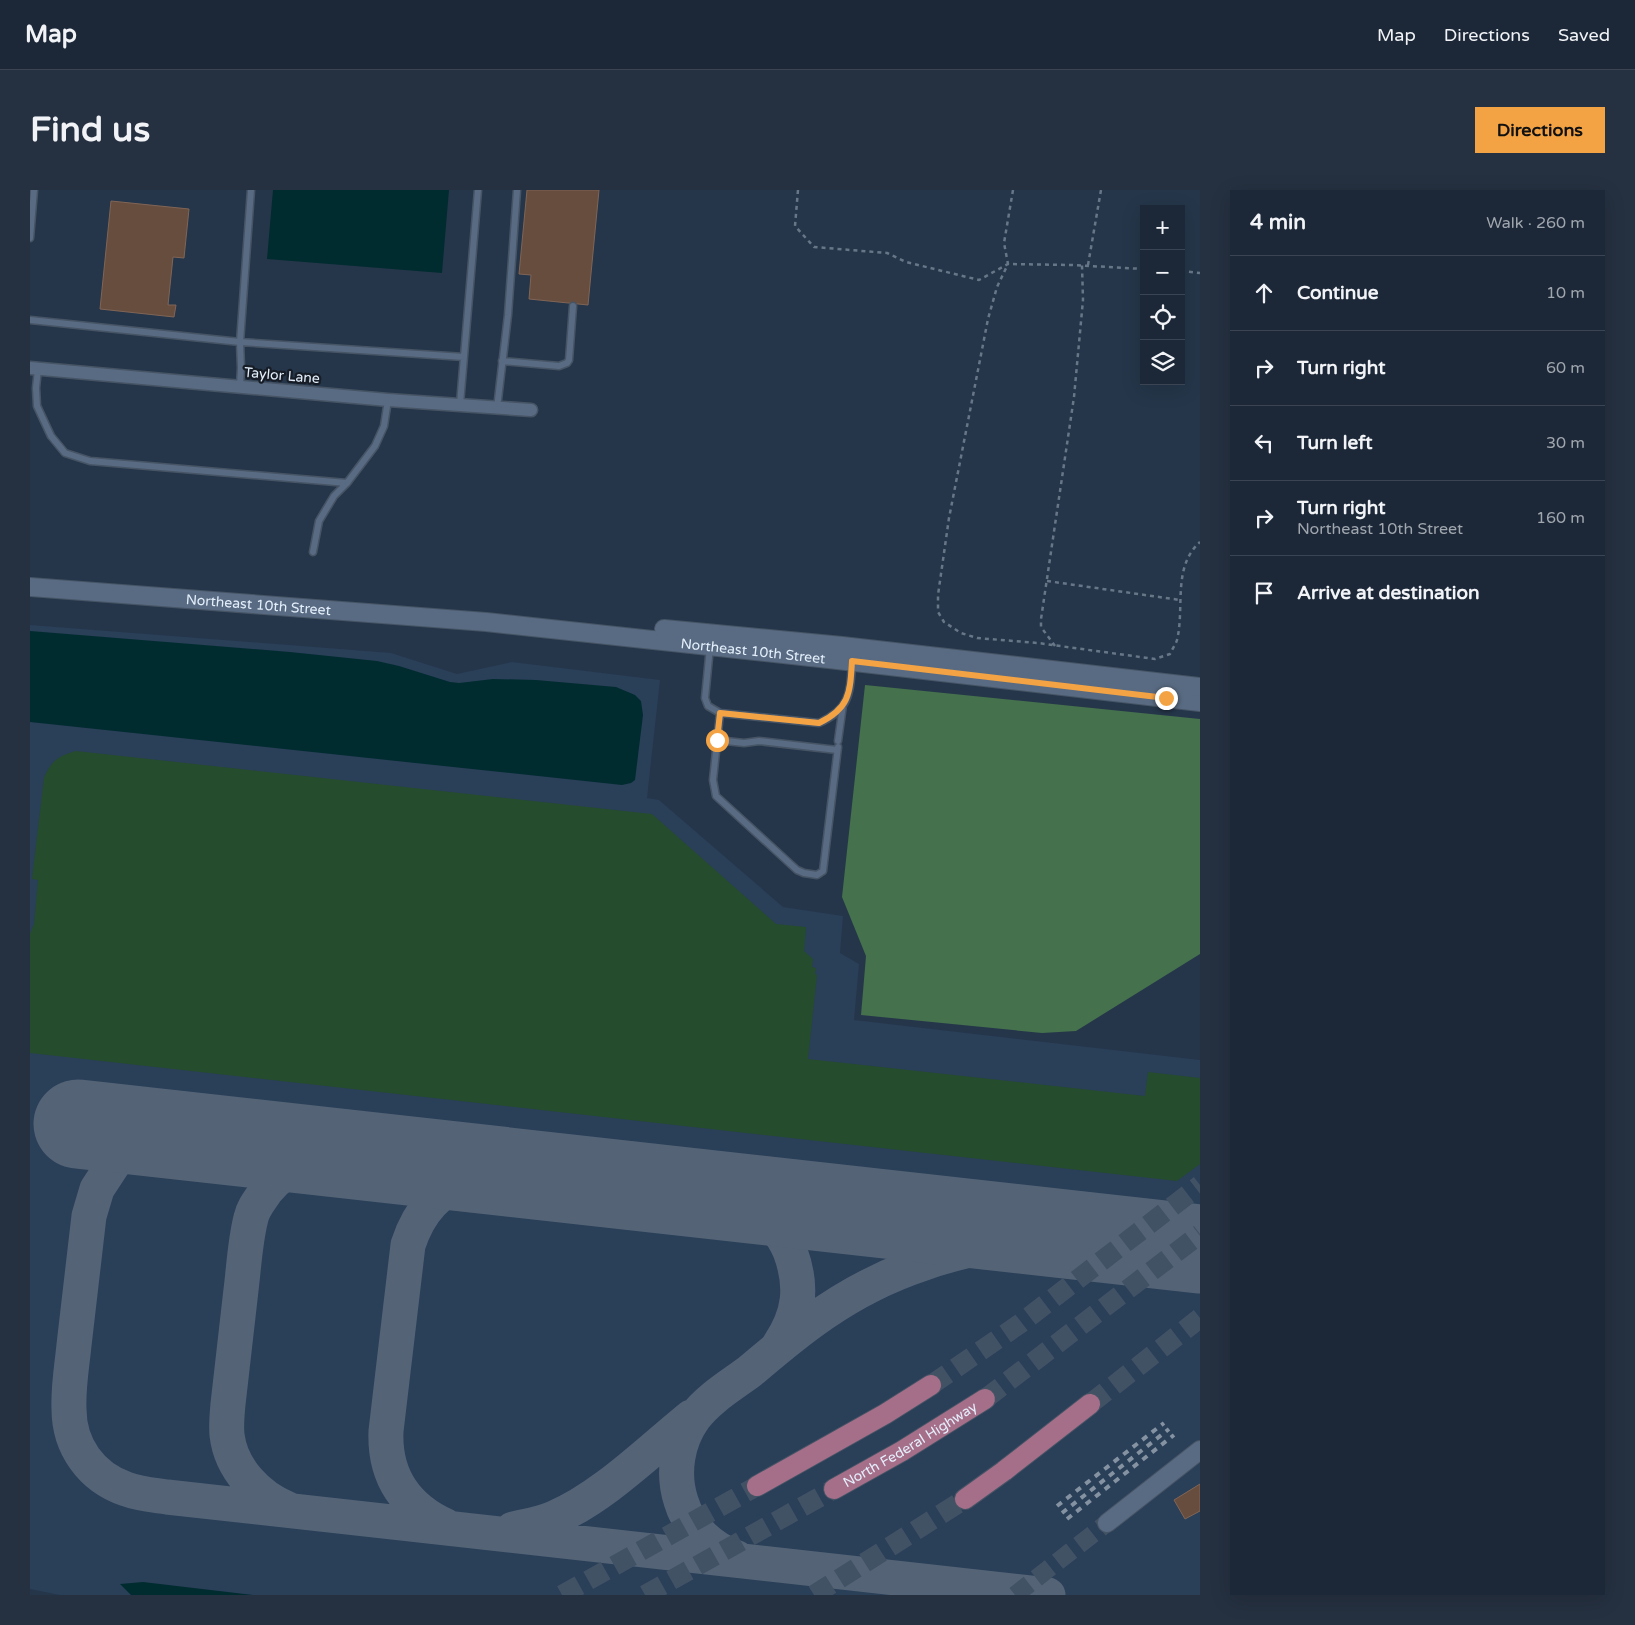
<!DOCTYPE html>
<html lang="en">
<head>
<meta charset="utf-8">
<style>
  body { margin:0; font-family:"Varela Round",sans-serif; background:#253040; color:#f1f3f6 }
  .controls { position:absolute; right:15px; top:15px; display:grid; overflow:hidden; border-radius:0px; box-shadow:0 5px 20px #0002 }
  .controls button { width:45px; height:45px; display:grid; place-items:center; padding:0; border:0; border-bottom:1px solid #3a4453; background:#1c2838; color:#f1f3f6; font:25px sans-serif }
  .stop { position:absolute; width:15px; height:15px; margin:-11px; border:4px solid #f4a344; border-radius:50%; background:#fff }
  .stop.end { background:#f4a344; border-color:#fff; box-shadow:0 1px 5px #0008 }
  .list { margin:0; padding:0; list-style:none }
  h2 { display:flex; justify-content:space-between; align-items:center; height:65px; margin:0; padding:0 20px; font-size:21px }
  h2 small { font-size:16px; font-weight:400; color:#a0a6ae }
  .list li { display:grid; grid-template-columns:32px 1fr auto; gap:15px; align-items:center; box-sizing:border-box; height:75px; padding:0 20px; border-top:1px solid #3a4453 }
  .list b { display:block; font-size:19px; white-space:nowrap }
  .list p { margin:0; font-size:16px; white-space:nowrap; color:#a0a6ae }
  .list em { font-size:16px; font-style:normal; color:#a0a6ae }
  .icon { flex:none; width:28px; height:28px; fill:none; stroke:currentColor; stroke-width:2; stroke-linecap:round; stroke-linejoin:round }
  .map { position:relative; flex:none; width:1170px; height:1405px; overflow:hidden; border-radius:0px }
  header { display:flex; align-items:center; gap:30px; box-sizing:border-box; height:70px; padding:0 25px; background:#1c2838; border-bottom:1px solid #3a4453 }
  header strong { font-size:24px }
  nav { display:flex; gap:28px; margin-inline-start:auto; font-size:18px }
  .intro { display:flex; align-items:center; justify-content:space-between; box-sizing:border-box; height:120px; padding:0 30px }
  h1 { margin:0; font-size:35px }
  .button { padding:12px 22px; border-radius:0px; background:#f4a344; color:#111; font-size:18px; font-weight:700 }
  main { display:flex; gap:30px; padding:0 30px }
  aside { flex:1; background:#1c2838; border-radius:0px; box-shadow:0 5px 20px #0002 }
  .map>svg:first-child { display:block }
  .built { fill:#2a3f58 }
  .green { fill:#254c2d }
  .forest { fill:#45714d }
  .water { fill:#002c30 }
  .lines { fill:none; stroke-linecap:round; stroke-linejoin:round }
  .taxiway { stroke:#546476; stroke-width:35 }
  .runway { stroke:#546476; stroke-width:89 }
  .building { fill:#674d3e; stroke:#806556 }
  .secondary-tunnel { stroke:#425265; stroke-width:18; stroke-dasharray:18 9; stroke-linecap:butt }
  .primary-tunnel { stroke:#425265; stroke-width:20; stroke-dasharray:20 10; stroke-linecap:butt }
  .lane-casing { stroke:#465465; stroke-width:9 }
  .street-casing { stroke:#465465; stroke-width:15 }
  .secondary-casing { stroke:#465465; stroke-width:20 }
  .primary-casing { stroke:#465465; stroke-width:22 }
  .path { stroke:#687788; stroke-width:2.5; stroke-dasharray:4 4; stroke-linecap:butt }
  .lane { stroke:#596b82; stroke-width:6 }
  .street { stroke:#596b82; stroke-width:12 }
  .secondary { stroke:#596b82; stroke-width:18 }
  .primary { stroke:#a56e89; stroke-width:20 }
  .rail { stroke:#8492a2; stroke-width:4; stroke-dasharray:6 6; stroke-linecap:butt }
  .route { stroke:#f4a344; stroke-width:6 }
  .labels { text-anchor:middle; stroke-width:4.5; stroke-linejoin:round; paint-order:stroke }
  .street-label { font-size:14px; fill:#e4effc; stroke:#161d26 }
</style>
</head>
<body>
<header>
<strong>Map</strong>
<nav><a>Map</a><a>Directions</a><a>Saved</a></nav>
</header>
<div class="intro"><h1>Find us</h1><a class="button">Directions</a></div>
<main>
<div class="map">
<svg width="1170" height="1405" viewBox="0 0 1170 1405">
  <rect width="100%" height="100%" fill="#25364a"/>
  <path class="built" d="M0,435l361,28 66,21 55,-12 148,18 -13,118 12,2 124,107 60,9 -3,37 19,11 -5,56 346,40v535h-1140l-30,-6z"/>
  <path class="green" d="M46,561l576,63 124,110 30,3 -2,24 9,8 -1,8 4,1 -1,6 2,1 -9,84 337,37 3,-24 52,6v86l-23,17 -1147,-128v-119l4,-10 4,-44 -6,-1 12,-101c7,-17 14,-22 32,-27z"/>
  <path class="forest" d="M835,495l335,34v235l-124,77 -34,2 -181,-18 5,-59 -24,-59z"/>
  <path class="water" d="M243,0h176l-7,83 -175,-14z
    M0,441l260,21 87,9 22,5 51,16 9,1 34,-4 43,1 80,7 19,8 6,6 2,14 -8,65 -4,3 -9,2 -592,-63z
    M113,1392l110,13h-122l-11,-11z"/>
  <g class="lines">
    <path class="taxiway" d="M105,941l-38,58 -8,27c-5,43 -10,86 -15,129 -2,21 -6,42 -5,64 0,37 22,68 57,80 13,5 27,6 41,8l881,98
      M679,1005c18,6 40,11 56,23 11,8 20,21 25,33 13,35 10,63 -11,94
      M258,1319c-30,-12 -57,-40 -61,-74 -1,-10 0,-20 1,-31 4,-38 9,-76 13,-114 3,-24 4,-49 10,-72 2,-10 9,-18 15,-27 25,-32 59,-34 97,-35
      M416,1336c-40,-18 -62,-49 -60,-95l22,-186c11,-34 30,-56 65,-67 16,-5 34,-4 50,-4
      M483,1339c14,-3 27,-5 41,-11 48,-20 95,-67 137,-101
      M707,1368c-27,-10 -48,-30 -56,-57 -9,-28 -4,-59 13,-83 14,-19 36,-32 55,-46 20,-17 40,-34 62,-50 30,-22 64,-41 99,-54 34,-13 70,-22 106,-25 33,-4 66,-2 99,-3"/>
    <path class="runway" d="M48,934l1122,125"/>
  </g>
  <path class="building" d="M497,0h72l-11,115 -59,-6 2,-24 -12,-1z
    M81,11l78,8 -5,49 -11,-1 -5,48h8l-2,12 -74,-8z
    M1170,1294v27l-15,8 -11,-19z"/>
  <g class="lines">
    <path class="secondary-tunnel" d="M985,1405l92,-72"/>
    <path class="primary-tunnel" d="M901,1195l90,-62 179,-138
      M955,1209l215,-165
      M1060,1214l110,-86
      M532,1405l195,-109
      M615,1405l189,-106
      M784,1405l151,-96"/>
    <defs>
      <path id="lane" d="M0,48l4,-48
        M0,130l210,22 224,15
        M472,171l57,5 8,-3 2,-3 4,-54
        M8,179l-2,19 1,18 14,30 14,17 25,8 257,22
        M210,196l1,-18 -1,-26 11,-152
        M430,214l18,-214
        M467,218l11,-93 9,-125
        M283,362l6,-31 15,-25 13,-13 28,-37 9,-20 4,-26
        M680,457l-5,51 3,8 12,7 99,10c31,-14 31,-29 33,-60
        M690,523l-7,67 3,16 81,74 7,3 13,2 6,-4 15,-124
        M687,550l27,3 15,-2 78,9
        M808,551l5,-36"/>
      <path id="street" d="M0,178l358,32 143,10"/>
      <g id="secondary">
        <path id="s1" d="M0,397l456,35 343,37 371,43"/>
        <path d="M634,439l178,17 358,41"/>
        <path d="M1077,1333l93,-73"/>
      </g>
      <g id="primary">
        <path d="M727,1296l128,-72 46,-29"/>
        <path id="s2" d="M804,1299l68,-38 83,-52"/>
        <path d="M935,1309l39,-28 86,-67"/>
      </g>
    </defs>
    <use href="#lane" class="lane-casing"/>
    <use href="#street" class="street-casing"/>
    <use href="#secondary" class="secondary-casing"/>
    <use href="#primary" class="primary-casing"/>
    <path class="path" d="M768,0l-3,36 19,21 73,6 19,9 73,18 29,-16 64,1 72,4
      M983,0l-9,53 4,21 -11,23 -9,32 -39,199 -11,77v17l6,10 17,11 16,5 61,5 117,16 15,-5c2,-5 6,-10 7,-14 8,-33 -5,-73 23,-98
      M1058,75l13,-75
      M1151,81l19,2
      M1017,391l133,19
      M1025,456l-14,-19v-8l33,-222 9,-97 -1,-35"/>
    <use href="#lane" class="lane"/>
    <use href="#street" class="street"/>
    <use href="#secondary" class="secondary"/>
    <use href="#primary" class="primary"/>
    <path class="rail" d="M1027,1316l107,-83
      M1032,1323l107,-84
      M1037,1329l107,-84"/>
  </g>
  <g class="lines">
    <path class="route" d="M687,550l3,-27 99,10c31,-15 31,-30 33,-62l314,37"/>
  </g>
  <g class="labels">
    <g class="street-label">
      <text transform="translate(252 185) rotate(5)" y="5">Taylor Lane</text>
      <text dy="5" stroke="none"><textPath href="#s1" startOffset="229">Northeast 10th Street</textPath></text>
      <text dy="5" stroke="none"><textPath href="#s1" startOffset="726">Northeast 10th Street</textPath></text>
      <text dy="5" stroke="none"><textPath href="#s2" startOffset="88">North Federal Highway</textPath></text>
    </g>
  </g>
</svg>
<div class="controls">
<button>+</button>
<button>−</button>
<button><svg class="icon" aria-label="locate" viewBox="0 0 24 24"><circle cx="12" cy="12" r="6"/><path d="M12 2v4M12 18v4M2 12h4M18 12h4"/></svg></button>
<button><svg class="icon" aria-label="layers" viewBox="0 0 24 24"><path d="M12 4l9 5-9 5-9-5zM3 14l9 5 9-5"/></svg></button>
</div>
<div class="stop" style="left:687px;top:550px"></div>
<div class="stop end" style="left:1136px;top:508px"></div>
</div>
<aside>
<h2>4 min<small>Walk · 260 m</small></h2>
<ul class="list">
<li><svg class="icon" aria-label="ahead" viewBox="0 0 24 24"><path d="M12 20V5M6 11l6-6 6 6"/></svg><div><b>Continue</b></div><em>10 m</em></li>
<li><svg class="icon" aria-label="right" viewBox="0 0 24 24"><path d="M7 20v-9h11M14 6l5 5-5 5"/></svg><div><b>Turn right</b></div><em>60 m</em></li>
<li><svg class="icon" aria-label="left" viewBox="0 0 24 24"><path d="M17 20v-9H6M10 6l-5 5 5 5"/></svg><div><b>Turn left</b></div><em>30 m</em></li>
<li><svg class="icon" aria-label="right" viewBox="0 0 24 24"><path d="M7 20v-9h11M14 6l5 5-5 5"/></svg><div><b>Turn right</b><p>Northeast 10th Street</p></div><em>160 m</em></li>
<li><svg class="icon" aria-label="arrive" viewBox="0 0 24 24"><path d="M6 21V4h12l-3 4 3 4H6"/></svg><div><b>Arrive at destination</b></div></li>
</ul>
</aside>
</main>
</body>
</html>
